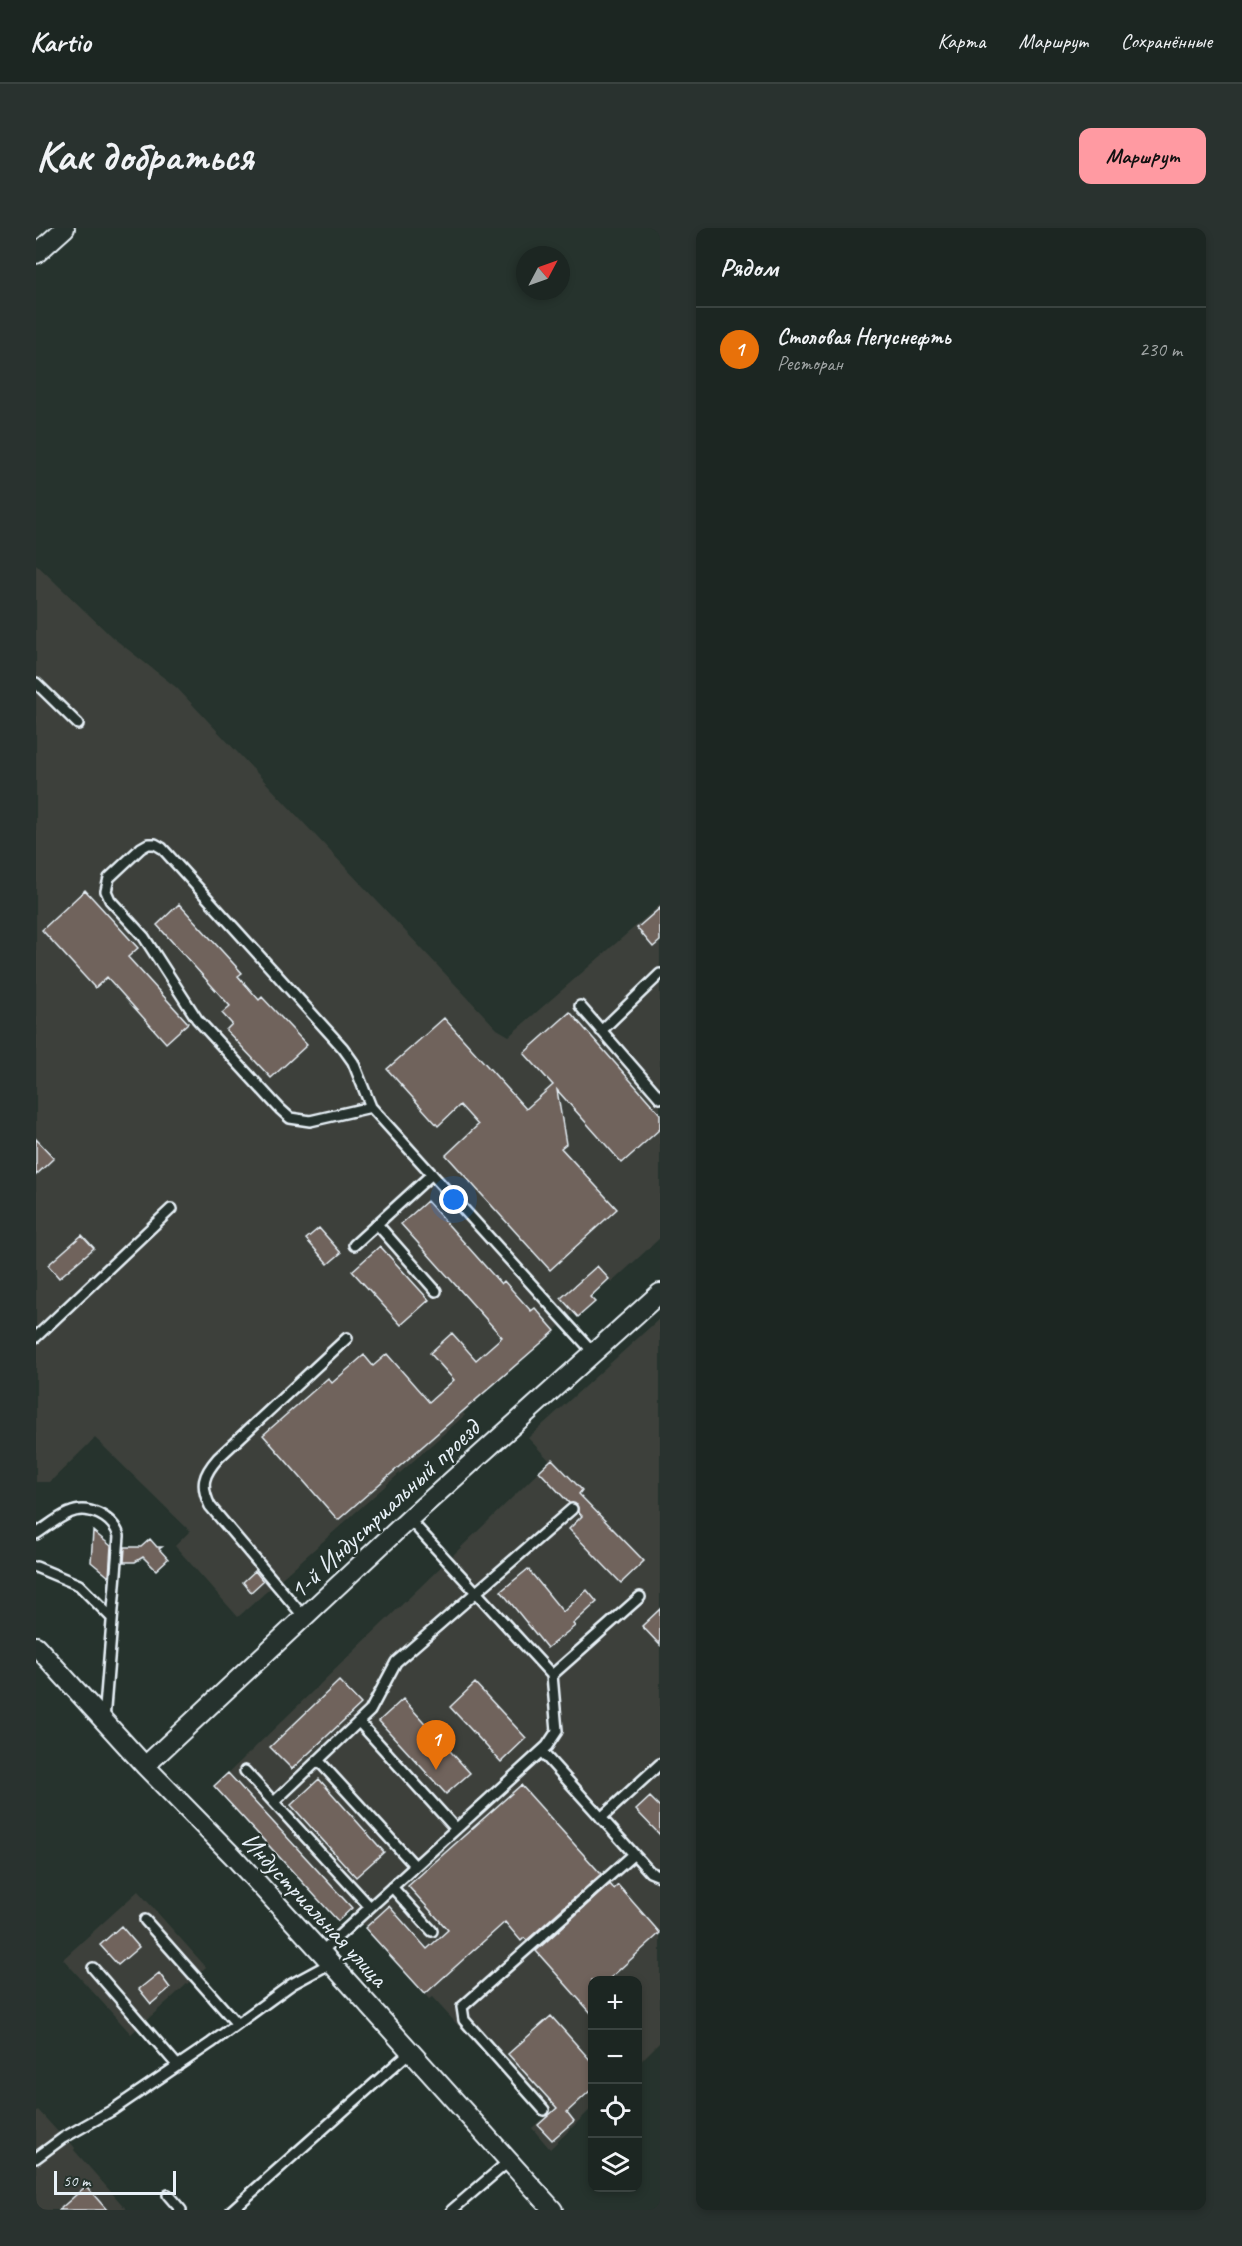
<!DOCTYPE html>
<html lang="ru">
<head>
<meta charset="utf-8">
<style>
  body { margin:0; font-family:Caveat,sans-serif; background:#29322f; color:#f1f3f6 }
  .controls { position:absolute; right:18px; bottom:18px; display:grid; overflow:hidden; border-radius:12px; box-shadow:0 3px 9px #0003 }
  .controls button { width:54px; height:54px; display:grid; place-items:center; padding:0; border:0; border-bottom:2px solid #3a4340; background:#1c2622; color:#f1f3f6; font:30px sans-serif }
  .compass { position:absolute; left:480px; top:18px; width:54px; height:54px; border-radius:50%; background:#1c2622; box-shadow:0 3px 9px #0003; rotate:49deg }
  .scale { position:absolute; left:18px; bottom:15px; width:122px; box-sizing:border-box; padding-left:6px; border:3px solid #e8f1f8; border-top:0; font-size:16px; line-height:21px; white-space:nowrap; color:#e8f1f8; -webkit-text-stroke:4px #26332d; paint-order:stroke }
  .you { position:absolute; left:418px; top:972px; width:21px; height:21px; margin:-15px; border:4px solid #fff; border-radius:50%; background:#1a73e8; box-shadow:0 0 0 9px #1a73e833 }
  .badge { display:grid; place-items:center; width:39px; height:39px; border-radius:50%; background:#ff9aa2; color:#fff; font-size:20px; font-weight:700 }
  .pin { position:absolute; translate:-50% -50px; filter:drop-shadow(0 2px 3px #0008) }
  .pin::after { content:''; position:absolute; top:32px; width:21px; height:18px; background:inherit; clip-path:polygon(0 0,100% 0,50% 100%) }
  .list { margin:0; padding:0; list-style:none }
  h2 { display:flex; justify-content:space-between; align-items:center; height:78px; margin:0; padding:0 24px; font-size:26px }
  h2 small { font-size:20px; font-weight:400; color:#a0a5a5 }
  .list li { display:grid; grid-template-columns:39px 1fr auto; gap:18px; align-items:center; box-sizing:border-box; height:84px; padding:0 24px; border-top:2px solid #3a4340 }
  .list b { display:block; font-size:22px; white-space:nowrap }
  .list p { margin:0; font-size:20px; white-space:nowrap; color:#a0a5a5 }
  .list em { font-size:20px; font-style:normal; color:#a0a5a5 }
  .icon { flex:none; width:33px; height:33px; fill:none; stroke:currentColor; stroke-width:2; stroke-linecap:round; stroke-linejoin:round }
  .map { position:relative; flex:none; width:624px; height:1982px; overflow:hidden; border-radius:12px }
  header { display:flex; align-items:center; gap:36px; box-sizing:border-box; height:84px; padding:0 30px; background:#1c2622; border-bottom:2px solid #3a4340 }
  header strong { font-size:28px }
  nav { display:flex; gap:33px; margin-inline-start:auto; font-size:21px }
  .intro { display:flex; align-items:center; justify-content:space-between; box-sizing:border-box; height:144px; padding:0 36px }
  h1 { margin:0; font-size:42px }
  .button { padding:15px 27px; border-radius:12px; background:#ff9aa2; color:#111; font-size:21px; font-weight:700 }
  main { display:flex; gap:36px; padding:0 36px }
  aside { flex:1; background:#1c2622; border-radius:12px; box-shadow:0 3px 9px #0003 }
  .map>svg:first-child { display:block }
  .built { fill:#3c413b }
  .building { fill:#70635c; stroke:#e8f1f8; stroke-width:1.5 }
  .lines { fill:none; stroke-linecap:round; stroke-linejoin:round }
  .service-casing { stroke:#e8f1f8; stroke-width:14 }
  .minor-casing { stroke:#e8f1f8; stroke-width:22 }
  .service { stroke:#26332d; stroke-width:9 }
  .minor { stroke:#26332d; stroke-width:18 }
  .labels { text-anchor:middle; stroke-width:5; stroke-linejoin:round; paint-order:stroke }
  .street-label { font-size:26px; fill:#e8f1f8; stroke:#26332d }
</style>
</head>
<body>
<header>
<strong>Kartio</strong>
<nav><a>Карта</a><a>Маршрут</a><a>Сохранённые</a></nav>
</header>
<div class="intro"><h1>Как добраться</h1><a class="button">Маршрут</a></div>
<main>
<div class="map">
<svg width="624" height="1982" viewBox="0 0 624 1982">
  <rect width="100%" height="100%" fill="#26332d"/>
  <filter id="ink" filterUnits="userSpaceOnUse"><feTurbulence type="fractalNoise" baseFrequency=".0167" numOctaves="2"/><feDisplacementMap in="SourceGraphic" scale="12" xChannelSelector="R" yChannelSelector="G"/><feConvolveMatrix kernelMatrix="1 2 1 2 8 2 1 2 1" color-interpolation-filters="sRGB"/></filter>
  <g filter="url(#ink)">
    <path class="built" d="M0,336l76,73 65,51 320,341 12,7 151,-131v333l-48,44 -3,-2 -18,16 4,6 -21,11 -111,100 2,2 -227,202 -63,-71 15,-15 -95,-93 -45,44h-14z
      M624,1090v724l-22,22v-84h-46v128l-42,41 -18,-21 11,-10 -111,-121 -3,2 -79,-89 -12,11 -124,-134 336,-326 -22,-23z
      M102,1663l68,76 -75,67 -68,-75z
      M2,1882l31,34 2,-1 4,5 -1,2 53,60h-91v-98z"/>
    <path class="building" d="M49,662l53,58 -10,9 60,66 -22,20 -59,-66 -12,11 -53,-58z
      M143,676l63,69 -4,3 21,24 3,-3 45,48 -36,33 -45,-48 6,-6 -10,-11 8,-7 -73,-81z
      M624,680v33l-7,6 -16,-19z
      M534,784l90,102v15l-38,34 -65,-73 9,54 -5,4 56,61 -67,61 -104,-115 32,-30 -18,-20 -22,21 -51,-57 57,-51 82,91 27,-24 -29,-32z
      M0,911l18,19 -18,17z
      M391,973l74,83 3,-3 27,30 4,-3 20,23 -217,189 -75,-85 65,-57 4,5 32,-28 9,11 14,-12 42,48 25,-22 -24,-27 22,-20 24,27 26,-23 -101,-113z
      M283,1000l22,25 -13,11 -22,-25z
      M46,1007l12,13 -35,30 -11,-13z
      M344,1018l49,54 -28,25 -49,-54z
      M561,1038l12,13 -19,18 5,5 -17,15 -17,-19z
      M516,1231l30,31 -3,4 65,67 -23,22 -52,-54 13,-13 -4,-4 -1,-7 -8,-2 -30,-32z
      M57,1303l18,15 -2,31 -18,-15z
      M114,1311l7,8h5l-3,2 9,10 -12,11 -13,-13 -8,5h-11l1,-15h16z
      M492,1341l35,43 24,-22 10,12 -24,22 2,2 -28,22 -46,-57z
      M219,1343l8,10 -12,11 -8,-10z
      M624,1381v36l-18,-19z
      M303,1453l22,23 -69,65 -22,-22z
      M439,1455l51,55 -25,24 -51,-55z
      M367,1471l67,74 -24,21 -67,-73z
      M192,1545l124,135 -14,13 -124,-135z
      M283,1551l65,73 -28,25 -65,-72z
      M485,1557l80,89 -74,66 -3,-2 -3,3 -16,-19 -80,72 -60,-66 24,-22 38,43 21,-19 -40,-44z
      M614,1569l10,10v28l-24,-25z
      M574,1656l4,5 4,-4 42,48 -52,47h-16v34l-56,-63z
      M85,1698l18,21 -21,18 -18,-20z
      M123,1745l11,15 -19,16 -12,-15z
      M515,1788l41,46v27l-25,23 7,9 -22,19 -14,-15 19,-17 -49,-54z
      M50,1958l21,24h-48z"/>
    <g class="lines">
      <defs>
        <path id="service" d="M0,455l42,41
          M544,778l80,92
          M565,803l59,-57
          M335,879l-61,14 -20,-3 -10,-9 -83,-90 -53,-82 -34,-37 -4,-9 3,-13 32,-30 7,-4h7l7,4 181,200 10,14 18,45 222,245
          M341,996l59,67
          M318,1017l78,-71
          M0,1109l135,-128
          M373,1291l143,156 88,-78
          M0,1306c11,-7 21,-16 33,-21 19,-9 44,4 50,23l-15,184
          M0,1339l43,18 33,33
          M268,1389l-94,-111c-10,-21 -7,-31 8,-48l129,-120
          M323,1494l97,107
          M506,1524l108,120 10,4
          M282,1532l97,106
          M209,1543l125,136
          M238,1574l96,-91 26,-49 176,-153
          M565,1590l59,-54
          M356,1659l40,44
          M109,1692l92,104
          M285,1724l226,-206 10,-15 -5,-56
          M57,1740l85,98
          M508,1882l-80,-90 -2,-13 172,-153
          M0,1930l27,-20 48,-27 100,-68 81,-59 39,-21
          M132,1967l13,15
          M196,1982l179,-159
          M416,1982l57,-49"/>
        <path id="minor" d="M0,26l29,-26
          M0,1418l109,120 88,90 88,96 232,258
          M109,1538l264,-247 251,-226"/>
      </defs>
      <use href="#service" class="service-casing"/>
      <use href="#minor" class="minor-casing"/>
      <use href="#service" class="service"/>
      <use href="#minor" class="minor"/>
    </g>
  </g>
  <g class="labels">
    <g class="street-label">
      <text transform="translate(348 1281) rotate(-43)" y="9">1-й Индустриальный проезд</text>
      <text transform="translate(279 1681) rotate(47)" y="9">Индустриальная улица</text>
    </g>
  </g>
</svg>
<div class="controls">
<button>+</button>
<button>−</button>
<button><svg class="icon" aria-label="locate" viewBox="0 0 24 24"><circle cx="12" cy="12" r="6"/><path d="M12 2v4M12 18v4M2 12h4M18 12h4"/></svg></button>
<button><svg class="icon" aria-label="layers" viewBox="0 0 24 24"><path d="M12 4l9 5-9 5-9-5zM3 14l9 5 9-5"/></svg></button>
</div>
<svg class="compass" viewBox="-18 -18 36 36"><path d="M0-13l5 13h-10z" fill="#e53935"/><path d="M0 13l5-13h-10z" fill="#a0a5a5"/></svg>
<div class="scale">50 m</div>
<div class="you"></div>
<div class="pin badge" style="left:400px;top:1542px;background:#e8710a">1</div>
</div>
<aside>
<h2>Рядом<small></small></h2>
<ul class="list">
<li><span class="badge" style="background:#e8710a">1</span><div><b>Столовая Негуснефть</b><p>Ресторан</p></div><em>230 m</em></li>
</ul>
</aside>
</main>
</body>
</html>
